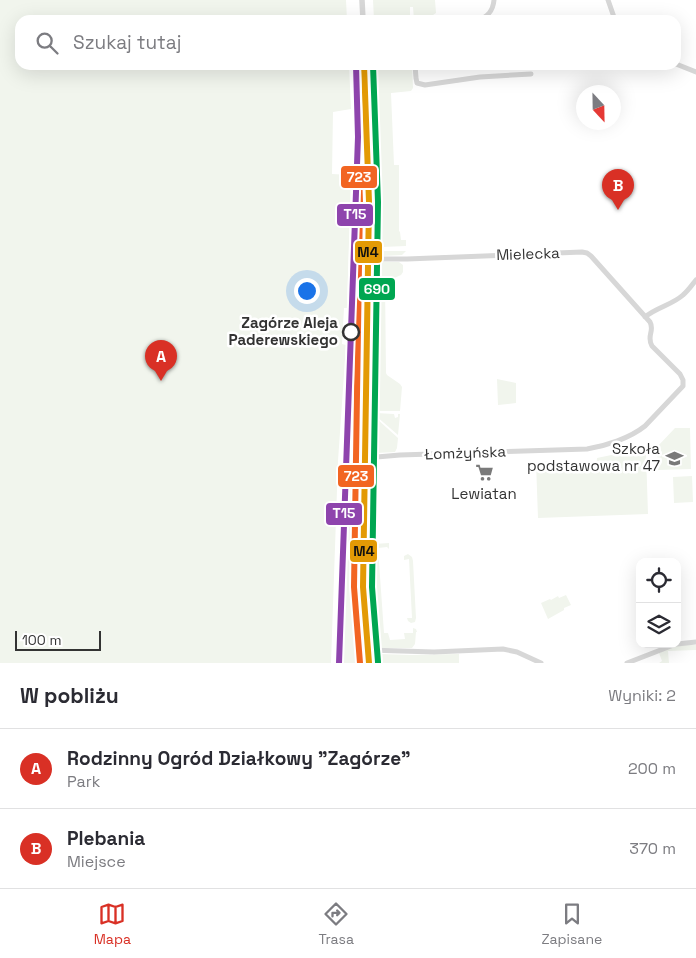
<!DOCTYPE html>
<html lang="pl">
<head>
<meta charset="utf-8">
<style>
  body { margin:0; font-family:"Space Grotesk",sans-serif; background:#f2f2f3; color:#2b2b33 }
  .controls { position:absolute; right:15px; bottom:15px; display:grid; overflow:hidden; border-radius:10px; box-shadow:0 5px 20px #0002 }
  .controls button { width:45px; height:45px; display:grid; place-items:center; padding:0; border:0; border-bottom:1px solid #e1e1e2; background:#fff; color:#2b2b33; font:25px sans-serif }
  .compass { position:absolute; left:576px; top:85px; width:45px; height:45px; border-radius:50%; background:#fff; box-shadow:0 5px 20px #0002; rotate:158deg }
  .scale { position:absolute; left:15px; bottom:12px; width:86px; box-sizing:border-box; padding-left:5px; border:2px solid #333; border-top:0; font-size:14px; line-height:18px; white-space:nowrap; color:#333; -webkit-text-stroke:4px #fff; paint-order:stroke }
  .you { position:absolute; left:306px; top:290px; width:18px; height:18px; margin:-12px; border:4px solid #fff; border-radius:50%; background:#1a73e8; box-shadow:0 0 0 8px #1a73e833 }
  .badge { display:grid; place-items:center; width:32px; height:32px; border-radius:50%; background:#d93025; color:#fff; font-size:16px; font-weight:700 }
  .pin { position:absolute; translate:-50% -41px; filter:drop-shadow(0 1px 2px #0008) }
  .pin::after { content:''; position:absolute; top:26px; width:18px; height:15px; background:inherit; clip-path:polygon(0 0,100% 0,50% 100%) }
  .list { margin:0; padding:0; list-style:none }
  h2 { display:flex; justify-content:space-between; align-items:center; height:65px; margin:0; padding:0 20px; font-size:21px }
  h2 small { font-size:16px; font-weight:400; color:#7c7c81 }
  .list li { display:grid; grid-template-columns:32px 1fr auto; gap:15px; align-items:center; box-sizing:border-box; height:80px; padding:0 20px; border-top:1px solid #e1e1e2 }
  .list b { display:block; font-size:19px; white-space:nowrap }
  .list p { margin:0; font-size:16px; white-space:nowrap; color:#7c7c81 }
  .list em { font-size:16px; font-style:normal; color:#7c7c81 }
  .icon { flex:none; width:28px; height:28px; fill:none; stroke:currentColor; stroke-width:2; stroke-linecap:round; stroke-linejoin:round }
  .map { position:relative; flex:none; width:696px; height:663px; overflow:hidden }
  .search { position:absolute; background:#fff; box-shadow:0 5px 20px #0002; left:15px; right:15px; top:15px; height:55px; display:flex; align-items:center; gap:12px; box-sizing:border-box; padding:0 18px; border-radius:15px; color:#7c7c81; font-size:19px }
  .sheet { height:225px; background:#fff }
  nav { display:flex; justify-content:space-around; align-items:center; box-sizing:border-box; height:70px; border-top:1px solid #e1e1e2; background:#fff; font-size:14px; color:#7c7c81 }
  nav a { display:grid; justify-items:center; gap:2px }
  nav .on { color:#d93025 }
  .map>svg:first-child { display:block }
  .green { fill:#f1f5ed }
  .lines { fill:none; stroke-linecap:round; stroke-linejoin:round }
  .minor { stroke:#d7d7d7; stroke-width:5 }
  .tertiary { stroke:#d7d7d7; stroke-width:5.5 }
  .bus-1-casing { stroke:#fff; stroke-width:10 }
  .bus-2-casing { stroke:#fff; stroke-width:10 }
  .bus-3-casing { stroke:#fff; stroke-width:10 }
  .bus-1 { stroke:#e39a05; stroke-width:6 }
  .bus-2 { stroke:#f26522; stroke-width:6 }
  .bus-3 { stroke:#00a651; stroke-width:6 }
  .tram-1-casing { stroke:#fff; stroke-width:10 }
  .tram-1 { stroke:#8e44ad; stroke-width:6 }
  .stop-dot { fill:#fff; stroke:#333; stroke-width:2.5 }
  .labels { text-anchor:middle; stroke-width:5; stroke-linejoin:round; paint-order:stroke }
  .street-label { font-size:15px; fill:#333; stroke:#fff }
  .stop-label { font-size:15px; font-weight:bold; fill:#333; stroke:#fff; text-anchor:end }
  .poi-label { font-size:15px; fill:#333; stroke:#fff; text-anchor:end }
  .line-badge { stroke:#fff; stroke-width:2 }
  .badge-label { font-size:14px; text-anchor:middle; font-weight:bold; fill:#fff }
  .pale-badge-label { font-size:14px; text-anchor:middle; font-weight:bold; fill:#111 }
</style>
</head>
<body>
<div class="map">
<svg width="696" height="663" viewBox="0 0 696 663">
  <rect width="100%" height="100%" fill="#fff"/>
  <path class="green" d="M0,0h346l1,20h-327v45h329l2,44 -18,3 -1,62 19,1 -4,133h-3l-2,36 4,1 -8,116 -7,202h-331z
    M373,0h62l1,13 -3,2h-11l-1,5h-7l-1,-13h-3v11h-1v2h-35z
    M358,65h3l2,50 -4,4z
    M368,65h5l2,97v92l-3,-5 -1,-6 1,-47z
    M375,65h15v2h14l8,-2 1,23 -2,3 -20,2 3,72h5v66l1,1 1,8h5v6l-24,1v4h24l-4,4 -19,1h-4l1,-60z
    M359,125l3,3 2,4 1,40v102l-3,23 -2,1v6h-2v4l-5,-1z
    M379,262h20l4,3v7l-2,3 -16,7 1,91 1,2 13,9 2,3 -2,24h-24z
    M376,263l-2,101 -3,1v-95l2,-5z
    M356,313h4l-1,55h3l-3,221 6,74h-23l6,-137 4,-181h3z
    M497,379l19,4v20l-18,2z
    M376,413l18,1 1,4 3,-1v-3h2l-2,21 -22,-19z
    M376,418l22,20 -1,10 -2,4 -19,1z
    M675,428h15l1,41 -33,1 -1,-23z
    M640,449l6,4 2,61 -110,4 -2,-56 38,-1 2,8h20l1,-11z
    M367,470l6,1 -2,119 3,45h-5c-4,-56 -3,-109 -2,-165z
    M692,476l1,26 -19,1 -1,-26z
    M389,543v6l-2,-2 -9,1 6,85h4l2,7 15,-1 -1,-6h9v-5l3,1 1,3h-1l-1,12 -3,4h-34l-5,-56 1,-48z
    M408,554l4,3 1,4 3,57 -1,4 -4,1 -3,-2 -1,-3h5l-3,-59 -5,1v-4z
    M566,595l5,10 -7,3v2l-16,9 -7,-16 9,-4 1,1 7,-4 1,2z
    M680,645h16v5l-28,1 1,12h-10l3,-2 -3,-8 11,-5z
    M380,654l31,1 48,-1v9h-80z"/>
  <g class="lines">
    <path class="minor" d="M608,0l7,20
      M477,20c11,-3 16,-9 17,-20
      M676,64l20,8
      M415,65l1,13 1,5 8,2 55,-8 51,-3
      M645,317c12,-10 27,-12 38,-22 5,-4 9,-10 13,-15
      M365,458l35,-3 187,-6c19,-3 43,-11 58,-23l38,-40v-6l-3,-6 -28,-28c-6,-10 3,-15 -2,-24l-59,-66 -4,-3 -5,-1 -175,7h-39
      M677,644l19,-2
      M368,650l66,2 69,-3 14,3 24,11
      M627,663l49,-19"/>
    <path class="tertiary" d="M362,0l1,20
      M364,65l5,137 -6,385 6,76"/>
    <defs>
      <path id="bus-1" d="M364,65l5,137 -6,385 6,76"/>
      <path id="bus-2" d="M355,65l5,137 -6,385 6,76"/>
      <path id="bus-3" d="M373,65l5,137 -6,385 6,75"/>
    </defs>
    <use href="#bus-1" class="bus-1-casing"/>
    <use href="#bus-2" class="bus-2-casing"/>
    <use href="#bus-3" class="bus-3-casing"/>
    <use href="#bus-1" class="bus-1"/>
    <use href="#bus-2" class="bus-2"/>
    <use href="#bus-3" class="bus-3"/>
    <defs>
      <path id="tram-1" d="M339,663l19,-526 -2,-72"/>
    </defs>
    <use href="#tram-1" class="tram-1-casing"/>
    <use href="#tram-1" class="tram-1"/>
  </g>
  <defs>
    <symbol id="school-bare" viewBox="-9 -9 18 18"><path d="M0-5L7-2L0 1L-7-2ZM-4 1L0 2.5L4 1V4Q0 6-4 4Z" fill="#7a7a7a" stroke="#fff" stroke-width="2.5" paint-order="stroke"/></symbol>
    <symbol id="supermarket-bare" viewBox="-9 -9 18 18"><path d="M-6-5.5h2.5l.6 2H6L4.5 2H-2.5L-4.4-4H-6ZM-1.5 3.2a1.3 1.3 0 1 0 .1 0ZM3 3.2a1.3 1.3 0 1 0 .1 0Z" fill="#7a7a7a" stroke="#fff" stroke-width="2.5" paint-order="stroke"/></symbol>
  </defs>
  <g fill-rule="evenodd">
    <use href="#school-bare" x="662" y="446" width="25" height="25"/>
    <use href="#supermarket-bare" x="472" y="460" width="25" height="25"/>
  </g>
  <circle class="stop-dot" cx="351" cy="332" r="8"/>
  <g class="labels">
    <g class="street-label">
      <text transform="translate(528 254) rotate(-2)" y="5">Mielecka</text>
      <text transform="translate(465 453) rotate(-2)" y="5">Łomżyńska</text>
    </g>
    <g class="stop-label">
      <text x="338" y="328">Zagórze Aleja<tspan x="338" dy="17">Paderewskiego</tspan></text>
    </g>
    <g class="poi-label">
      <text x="660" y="454">Szkoła<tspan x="660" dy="17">podstawowa nr 47</tspan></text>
      <text x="484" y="499" text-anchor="middle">Lewiatan</text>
    </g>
  </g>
  <g class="line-badge">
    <rect x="340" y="165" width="38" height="24" rx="5" fill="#f26522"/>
    <rect x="336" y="203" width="38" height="24" rx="5" fill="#8e44ad"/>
    <rect x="354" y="240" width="29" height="24" rx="5" fill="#e39a05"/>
    <rect x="358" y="277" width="38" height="24" rx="5" fill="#00a651"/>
    <rect x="337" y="464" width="38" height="24" rx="5" fill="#f26522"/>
    <rect x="325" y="502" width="38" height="24" rx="5" fill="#8e44ad"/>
    <rect x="349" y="539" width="29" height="24" rx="5" fill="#e39a05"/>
  </g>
  <g class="badge-label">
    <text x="359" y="182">723</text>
    <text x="355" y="219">T15</text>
    <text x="377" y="294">690</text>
    <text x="356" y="481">723</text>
    <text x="344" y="518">T15</text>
  </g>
  <g class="pale-badge-label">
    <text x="368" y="257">M4</text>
    <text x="364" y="556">M4</text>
  </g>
</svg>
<div class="controls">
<button><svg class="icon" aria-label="locate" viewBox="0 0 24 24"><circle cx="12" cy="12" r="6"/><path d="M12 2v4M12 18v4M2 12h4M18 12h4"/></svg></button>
<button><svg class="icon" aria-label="layers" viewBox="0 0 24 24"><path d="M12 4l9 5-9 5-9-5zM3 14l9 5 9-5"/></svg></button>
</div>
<svg class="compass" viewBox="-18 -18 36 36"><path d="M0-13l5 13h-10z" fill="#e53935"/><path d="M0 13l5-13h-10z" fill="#7c7c81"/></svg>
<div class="scale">100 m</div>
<div class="you"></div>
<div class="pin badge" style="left:161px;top:381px">A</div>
<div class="pin badge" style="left:618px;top:210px">B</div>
<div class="search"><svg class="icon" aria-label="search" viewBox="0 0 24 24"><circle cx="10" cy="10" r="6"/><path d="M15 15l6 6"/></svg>Szukaj tutaj</div>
</div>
<section class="sheet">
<h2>W pobliżu<small>Wyniki: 2</small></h2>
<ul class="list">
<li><span class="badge">A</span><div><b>Rodzinny Ogród Działkowy &quot;Zagórze&quot;</b><p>Park</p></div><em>200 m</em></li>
<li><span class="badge">B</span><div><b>Plebania</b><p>Miejsce</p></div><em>370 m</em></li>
</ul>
</section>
<nav>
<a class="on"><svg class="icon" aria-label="map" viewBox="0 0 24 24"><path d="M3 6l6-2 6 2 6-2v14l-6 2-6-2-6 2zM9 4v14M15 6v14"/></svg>Mapa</a>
<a><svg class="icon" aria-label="directions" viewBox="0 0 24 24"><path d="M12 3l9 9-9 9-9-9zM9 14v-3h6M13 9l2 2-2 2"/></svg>Trasa</a>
<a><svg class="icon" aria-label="saved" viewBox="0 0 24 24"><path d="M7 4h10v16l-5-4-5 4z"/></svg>Zapisane</a>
</nav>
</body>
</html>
